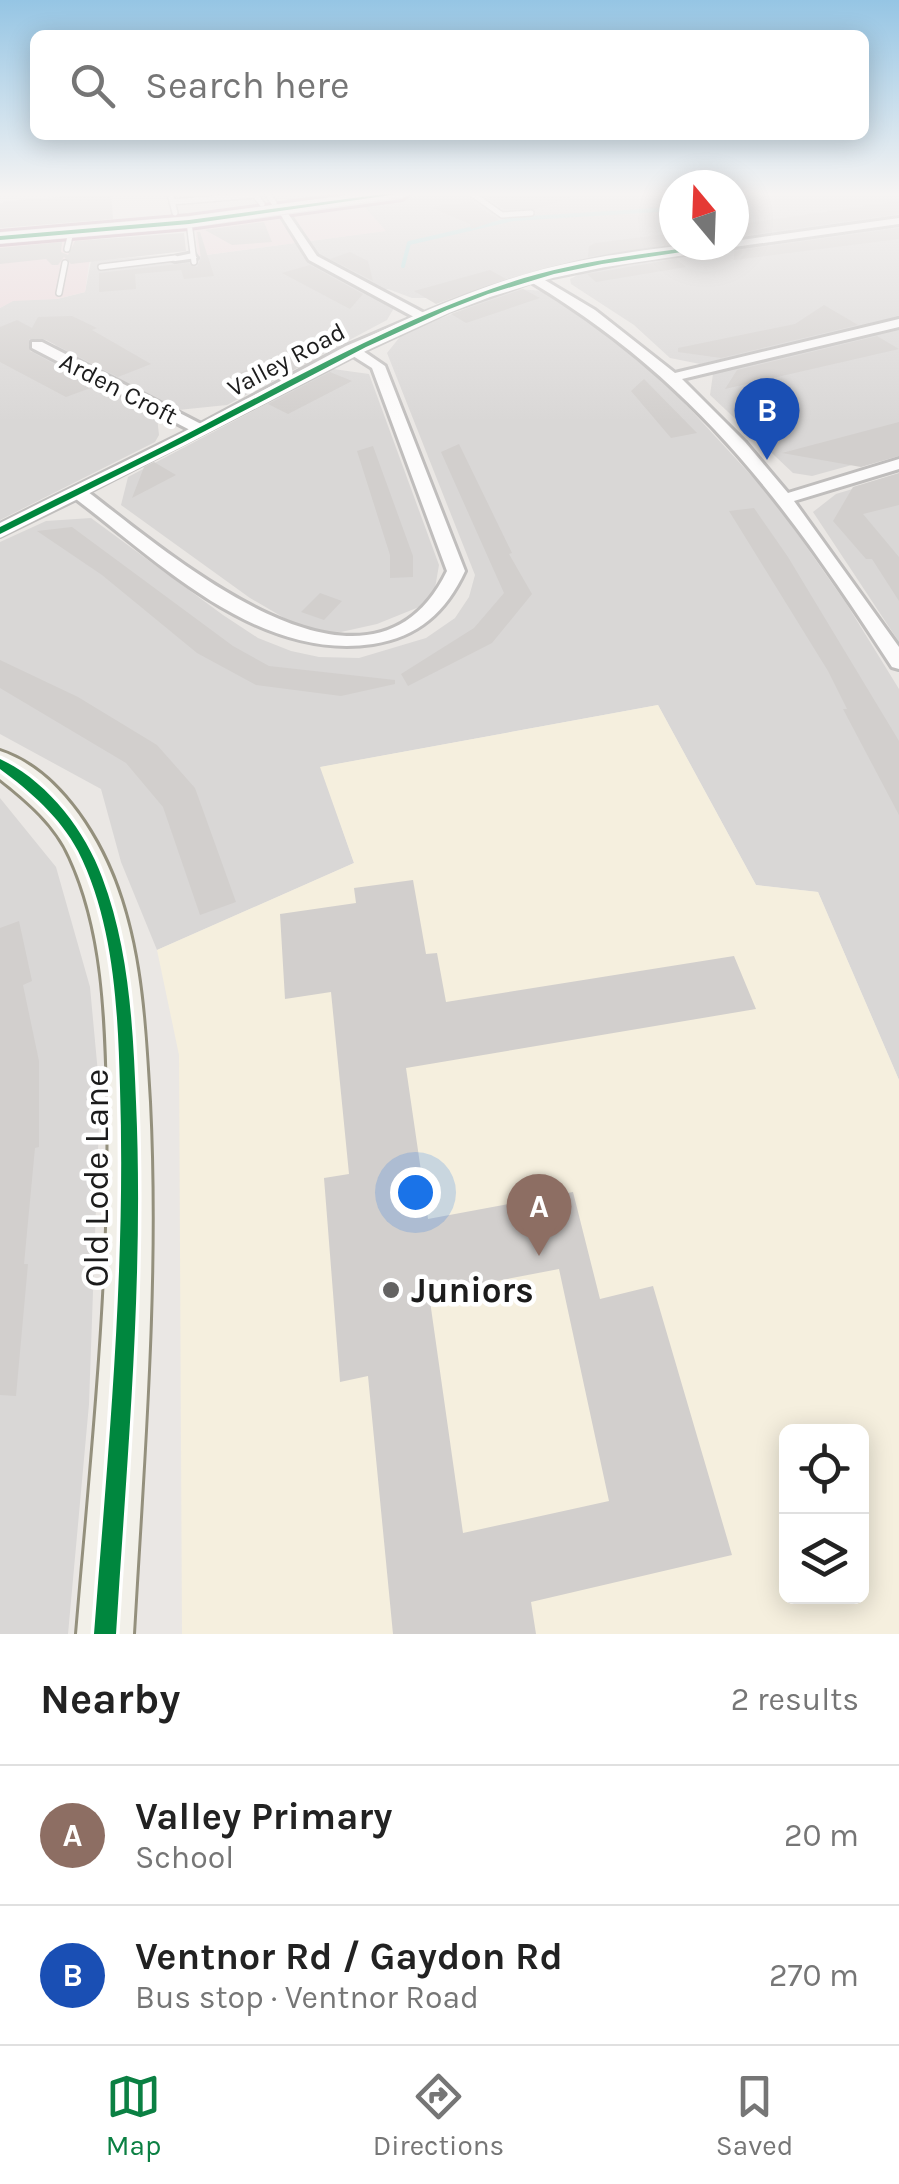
<!DOCTYPE html>
<html lang="en">
<head>
<meta charset="utf-8">
<style>
  body { margin:0; font-family:Karla,sans-serif; background:#f6f6f6; color:#222 }
  .controls { position:absolute; right:30px; bottom:30px; display:grid; overflow:hidden; border-radius:15px; box-shadow:0 5px 25px #0003 }
  .controls button { width:90px; height:90px; display:grid; place-items:center; padding:0; border:0; border-bottom:2px solid #e0e0e0; background:#fff; color:#222; font:50px sans-serif }
  .compass { position:absolute; left:659px; top:170px; width:90px; height:90px; border-radius:50%; background:#fff; box-shadow:0 5px 25px #0003; rotate:341deg }
  .you { position:absolute; left:415px; top:1192px; width:35px; height:35px; margin:-25px; border:8px solid #fff; border-radius:50%; background:#1a73e8; box-shadow:0 0 0 15px #1a73e833 }
  .badge { display:grid; place-items:center; width:65px; height:65px; border-radius:50%; background:#0b8043; color:#fff; font-size:32px; font-weight:700 }
  .pin { position:absolute; translate:-50% -82px; filter:drop-shadow(0 2px 5px #0008) }
  .pin::after { content:''; position:absolute; top:52px; width:35px; height:30px; background:inherit; clip-path:polygon(0 0,100% 0,50% 100%) }
  .list { margin:0; padding:0; list-style:none }
  h2 { display:flex; justify-content:space-between; align-items:center; height:130px; margin:0; padding:0 40px; font-size:42px }
  h2 small { font-size:32px; font-weight:400; color:#767676 }
  .list li { display:grid; grid-template-columns:65px 1fr auto; gap:30px; align-items:center; box-sizing:border-box; height:140px; padding:0 40px; border-top:2px solid #e0e0e0 }
  .list b { display:block; font-size:38px; white-space:nowrap }
  .list p { margin:0; font-size:32px; white-space:nowrap; color:#767676 }
  .list em { font-size:32px; font-style:normal; color:#767676 }
  .icon { flex:none; width:55px; height:55px; fill:none; stroke:currentColor; stroke-width:2; stroke-linecap:round; stroke-linejoin:round }
  .map { position:relative; flex:none; width:899px; height:1634px; overflow:hidden }
  .search { position:absolute; background:#fff; box-shadow:0 5px 25px #0003; left:30px; right:30px; top:30px; height:110px; display:flex; align-items:center; gap:25px; box-sizing:border-box; padding:0 35px; border-radius:15px; color:#767676; font-size:38px }
  .sheet { height:410px; background:#fff }
  nav { display:flex; justify-content:space-around; align-items:center; box-sizing:border-box; height:140px; border-top:2px solid #e0e0e0; background:#fff; font-size:28px; color:#767676 }
  nav a { display:grid; justify-items:center; gap:5px }
  nav .on { color:#0b8043 }
  .map>svg:first-child { display:block }
  .residential { fill:#d9d7d6 }
  .commercial { fill:#ecdadc }
  .education { fill:#f5efde; fill-rule:evenodd }
  .lines { fill:none; stroke-linecap:round; stroke-linejoin:round }
  .stream { stroke:#b8dede; stroke-width:4 }
  .building { fill:#d2cfcd; fill-rule:evenodd }
  .lane-casing { stroke:#c0bebd; stroke-width:8 }
  .street-casing { stroke:#c0bebd; stroke-width:6 }
  .secondary-casing { stroke:#94907d; stroke-width:6 }
  .highway-casing { stroke:#bf9cad; stroke-width:6 }
  .lane { stroke:#fcfbfb; stroke-width:5 }
  .street { fill:#fcfbfb; fill-rule:evenodd }
  .secondary { fill:#f2f0e9; fill-rule:evenodd }
  .highway { fill:#e8dee1; fill-rule:evenodd }
  .cycleway-casing { stroke:#fff; stroke-width:7 }
  .cycleway { fill:#00873e; fill-rule:evenodd }
  .poi-dot { fill:#646362; stroke:#fff; stroke-width:4 }
  .labels { text-anchor:middle; stroke-width:9; stroke-linejoin:round; paint-order:stroke }
  .far-street-label { font-size:25px; fill:#1c1c1c; stroke:#fff }
  .near-street-label { font-size:35px; fill:#1c1c1c; stroke:#fff }
  .near-poi-label { font-size:35px; font-weight:bold; fill:#1c1c1c; stroke:#fff; text-anchor:start }
</style>
</head>
<body>
<div class="map">
<svg width="899" height="1634" viewBox="0 0 899 1634">
  <rect width="100%" height="100%" fill="#eae7e4"/>
  <path class="residential" d="M442,193h232v52h15l-118,19 -122,34h-37l-24,-9 -18,7 24,12 -7,12 -160,85 -49,5 -120,-61 -6,-9h-21l-6,3 2,9 12,-1 118,66 2,18 -4,7 -155,78v-212l14,-8 43,-1 28,-7 6,-31 106,-9 2,4 185,-25 -22,-27z
    M734,193h165v24l-165,22z
    M899,225v92l-199,47 -30,-6 -36,-33 -63,-41 -1,-5 12,-6 27,-7z
    M516,289l29,2 20,9 79,59 129,140 73,104 53,86v391l-81,-188 -62,-7 -98,-180 -337,62 33,96 -197,87 -36,-88 -20,-73 -101,-55v-192l46,-21 45,-3 132,97 35,23 33,13 28,6 40,1 67,-20 29,-20 14,-21 6,-22 -88,-222 16,-20z
    M899,329v123l-87,24 -19,-3 -83,-78 3,-21z
    M333,369l36,5 70,191 -5,29 -10,11 -47,19 -36,8 -26,-1 -29,-12 -36,-21 -129,-93 7,-28z
    M899,475v167l-86,-130 23,-18z
    M0,798l56,69 34,120 10,108 -11,309 -21,230h-68z"/>
  <path class="commercial" d="M362,204l24,27 -188,25 -3,-31z
    M93,237l-8,55 -28,7 -44,2 -13,7v-64z"/>
  <path class="education" d="M658,705l98,180 62,7 81,188v554h-717l-3,-579 -22,-105 197,-87 -34,-96zM786,1432h76v164h-76z"/>
  <g class="lines">
    <path class="stream" d="M734,199l34,-6
      M403,266l6,-23 104,-24 161,-10"/>
  </g>
  <path class="building" d="M71,193h40l2,26 -113,9v-24l5,-3 66,-5z
    M517,193h53l1,5 -35,11h-32l-17,-12z
    M899,201v13l-165,23v-12z
    M472,202l27,18 -28,9 -1,-5 -40,-17z
    M264,222l8,20 -40,3 -27,-15z
    M899,228v11l-165,21v-9z
    M197,232h3l14,44 -30,3 -3,-9 -46,4 1,15 -37,3v-19l89,-10 9,4 4,-9z
    M184,233l2,18 -9,1 -106,12 -7,-7 -6,8h-6l-6,-6 -46,5v-16l62,-6 -1,10 7,3 7,-14z
    M674,233v11l-86,13 1,-11 7,-3z
    M350,252l18,9 5,20 -43,-22z
    M676,259l10,8 -90,15 -9,-8z
    M310,265l53,29 -13,15 -68,-36z
    M490,270l16,9 -70,25 -22,-13z
    M523,289l17,9 -74,25 -15,-9z
    M824,305l34,20 -137,33 -43,-6v-4l117,-24z
    M72,316l25,12 -5,2 59,34 -33,13 -74,-38h-15l1,12 66,35 -30,11 -66,-35v-35l17,-7 15,8 6,-11z
    M877,336l22,13 -174,40 12,-19z
    M284,353l23,10 -59,31 -26,-13z
    M330,372l22,9 -64,33 -20,-10z
    M644,379l53,54 -26,5 -40,-47z
    M899,422v34l-38,11 -79,-14z
    M459,444l53,109 -3,1 23,40 -40,49 -84,43 -7,-12 73,-46 30,-35 -63,-141z
    M373,446l40,110v21l-23,1v-23l-33,-104z
    M154,462l22,13 -44,23 12,-31z
    M899,473v32l-36,9 36,43v44l-27,-42h-6l-33,-38 20,-34z
    M754,508l34,49 111,184v74l-56,-106h4l-19,-38 -99,-160z
    M72,527l161,119 36,20 126,14v4l-54,12 -85,-11 -59,-32 -95,-78 -65,-44z
    M320,593l22,8 -18,19 -23,-8z
    M0,660l78,37 79,48 38,43 41,114 -36,13 -37,-108 -37,-44 -126,-75z
    M413,880l13,74 11,-1 9,49 288,-46 22,53 -350,59 22,151 145,-27 27,107 53,-13 79,269 -201,47 5,32h-143l-25,-258 -28,6 -16,-204 25,-4 -18,-182 -46,7 -5,-85 76,-11 -2,-15zM559,1269l50,232 -146,32 -34,-239z
    M19,921l13,60 -9,4 16,76v86l-4,1 -11,116h4l-12,132 -16,-1v-467z"/>
  <g class="lines">
    <defs>
      <path id="lane" d="M170,193l5,20
        M267,193l7,10
        M471,193l31,22 29,-2
        M172,202l83,-7 7,9
        M189,222l5,40
        M67,249l4,-17
        M101,267l74,-9
        M59,293l6,-30"/>
      <path id="street" d="M277,209h8l32,47 107,57c97,-41 205,-68 310,-68v-4l165,-23v6l-272,38 -84,17 52,31 80,63 224,-54v8l-217,52 63,63 43,51 111,-34v10l-105,32 105,146v22l-7,-2c-104,-160 -194,-285 -361,-385l-82,29 -86,40 22,15 80,205c-19,41 -47,66 -92,73 -115,17 -213,-81 -297,-145l-76,37v-12l190,-94 -158,-82v-6h10l159,82 145,-78 68,-29 -105,-57zM353,356l19,12 75,203c-77,159 -276,-16 -359,-79z
        M193,253l4,5 -22,3 -6,-3z"/>
      <path id="secondary" d="M0,751c61,20 103,92 121,149 21,65 24,135 28,202 9,178 -6,355 -16,532h-56c15,-179 35,-358 31,-538 -2,-79 -4,-165 -38,-239 -14,-32 -42,-56 -70,-78z"/>
      <path id="highway" d="M362,193h49l-9,6 -213,29 -189,16v-12l189,-16z"/>
    </defs>
    <use href="#lane" class="lane-casing"/>
    <use href="#street" class="street-casing"/>
    <use href="#secondary" class="secondary-casing"/>
    <use href="#highway" class="highway-casing"/>
    <use href="#lane" class="lane"/>
    <use href="#street" class="street"/>
    <use href="#secondary" class="secondary"/>
    <use href="#highway" class="highway"/>
    <defs>
      <path id="cycleway" d="M391,193h14l-216,31 -189,16v-4l189,-16z
        M711,245h17l-126,19 -48,10 -66,20 -41,16 -81,37 -184,96 -182,91v-7l22,-11c61,-31 124,-60 184,-92 104,-54 206,-111 318,-146 61,-18 125,-25 187,-33z
        M0,759c46,21 85,71 102,118 27,71 31,149 34,225 8,177 -9,355 -20,532h-22c14,-182 32,-363 26,-546 -2,-78 -6,-166 -42,-237 -18,-34 -48,-60 -78,-82z"/>
    </defs>
    <use href="#cycleway" class="cycleway-casing"/>
    <use href="#cycleway" class="cycleway"/>
  </g>
  <linearGradient id="sky" x2="0" y2="1"><stop stop-color="#95c5e4"/><stop offset="0.46" stop-color="#f6f4f3"/><stop offset="1" stop-color="#f6f4f3" stop-opacity="0"/></linearGradient>
  <rect width="899" height="422" fill="url(#sky)"/>
  <circle class="poi-dot" cx="391" cy="1290" r="10"/>
  <g class="labels">
    <g class="far-street-label">
      <text transform="translate(286 359) rotate(-28)" y="9">Valley Road</text>
      <text transform="translate(119 388) rotate(27)" y="9">Arden Croft</text>
    </g>
    <g class="near-street-label">
      <text transform="translate(96 1178) rotate(-90)" y="12">Old Lode Lane</text>
    </g>
    <g class="near-poi-label">
      <text x="411" y="1302">Juniors</text>
    </g>
  </g>
</svg>
<div class="controls">
<button><svg class="icon" aria-label="locate" viewBox="0 0 24 24"><circle cx="12" cy="12" r="6"/><path d="M12 2v4M12 18v4M2 12h4M18 12h4"/></svg></button>
<button><svg class="icon" aria-label="layers" viewBox="0 0 24 24"><path d="M12 4l9 5-9 5-9-5zM3 14l9 5 9-5"/></svg></button>
</div>
<svg class="compass" viewBox="-18 -18 36 36"><path d="M0-13l5 13h-10z" fill="#e53935"/><path d="M0 13l5-13h-10z" fill="#767676"/></svg>
<div class="you"></div>
<div class="pin badge" style="left:539px;top:1256px;background:#8d6e63">A</div>
<div class="pin badge" style="left:767px;top:460px;background:#1a4fb4">B</div>
<div class="search"><svg class="icon" aria-label="search" viewBox="0 0 24 24"><circle cx="10" cy="10" r="6"/><path d="M15 15l6 6"/></svg>Search here</div>
</div>
<section class="sheet">
<h2>Nearby<small>2 results</small></h2>
<ul class="list">
<li><span class="badge" style="background:#8d6e63">A</span><div><b>Valley Primary</b><p>School</p></div><em>20 m</em></li>
<li><span class="badge" style="background:#1a4fb4">B</span><div><b>Ventnor Rd / Gaydon Rd</b><p>Bus stop · Ventnor Road</p></div><em>270 m</em></li>
</ul>
</section>
<nav>
<a class="on"><svg class="icon" aria-label="map" viewBox="0 0 24 24"><path d="M3 6l6-2 6 2 6-2v14l-6 2-6-2-6 2zM9 4v14M15 6v14"/></svg>Map</a>
<a><svg class="icon" aria-label="directions" viewBox="0 0 24 24"><path d="M12 3l9 9-9 9-9-9zM9 14v-3h6M13 9l2 2-2 2"/></svg>Directions</a>
<a><svg class="icon" aria-label="saved" viewBox="0 0 24 24"><path d="M7 4h10v16l-5-4-5 4z"/></svg>Saved</a>
</nav>
</body>
</html>
